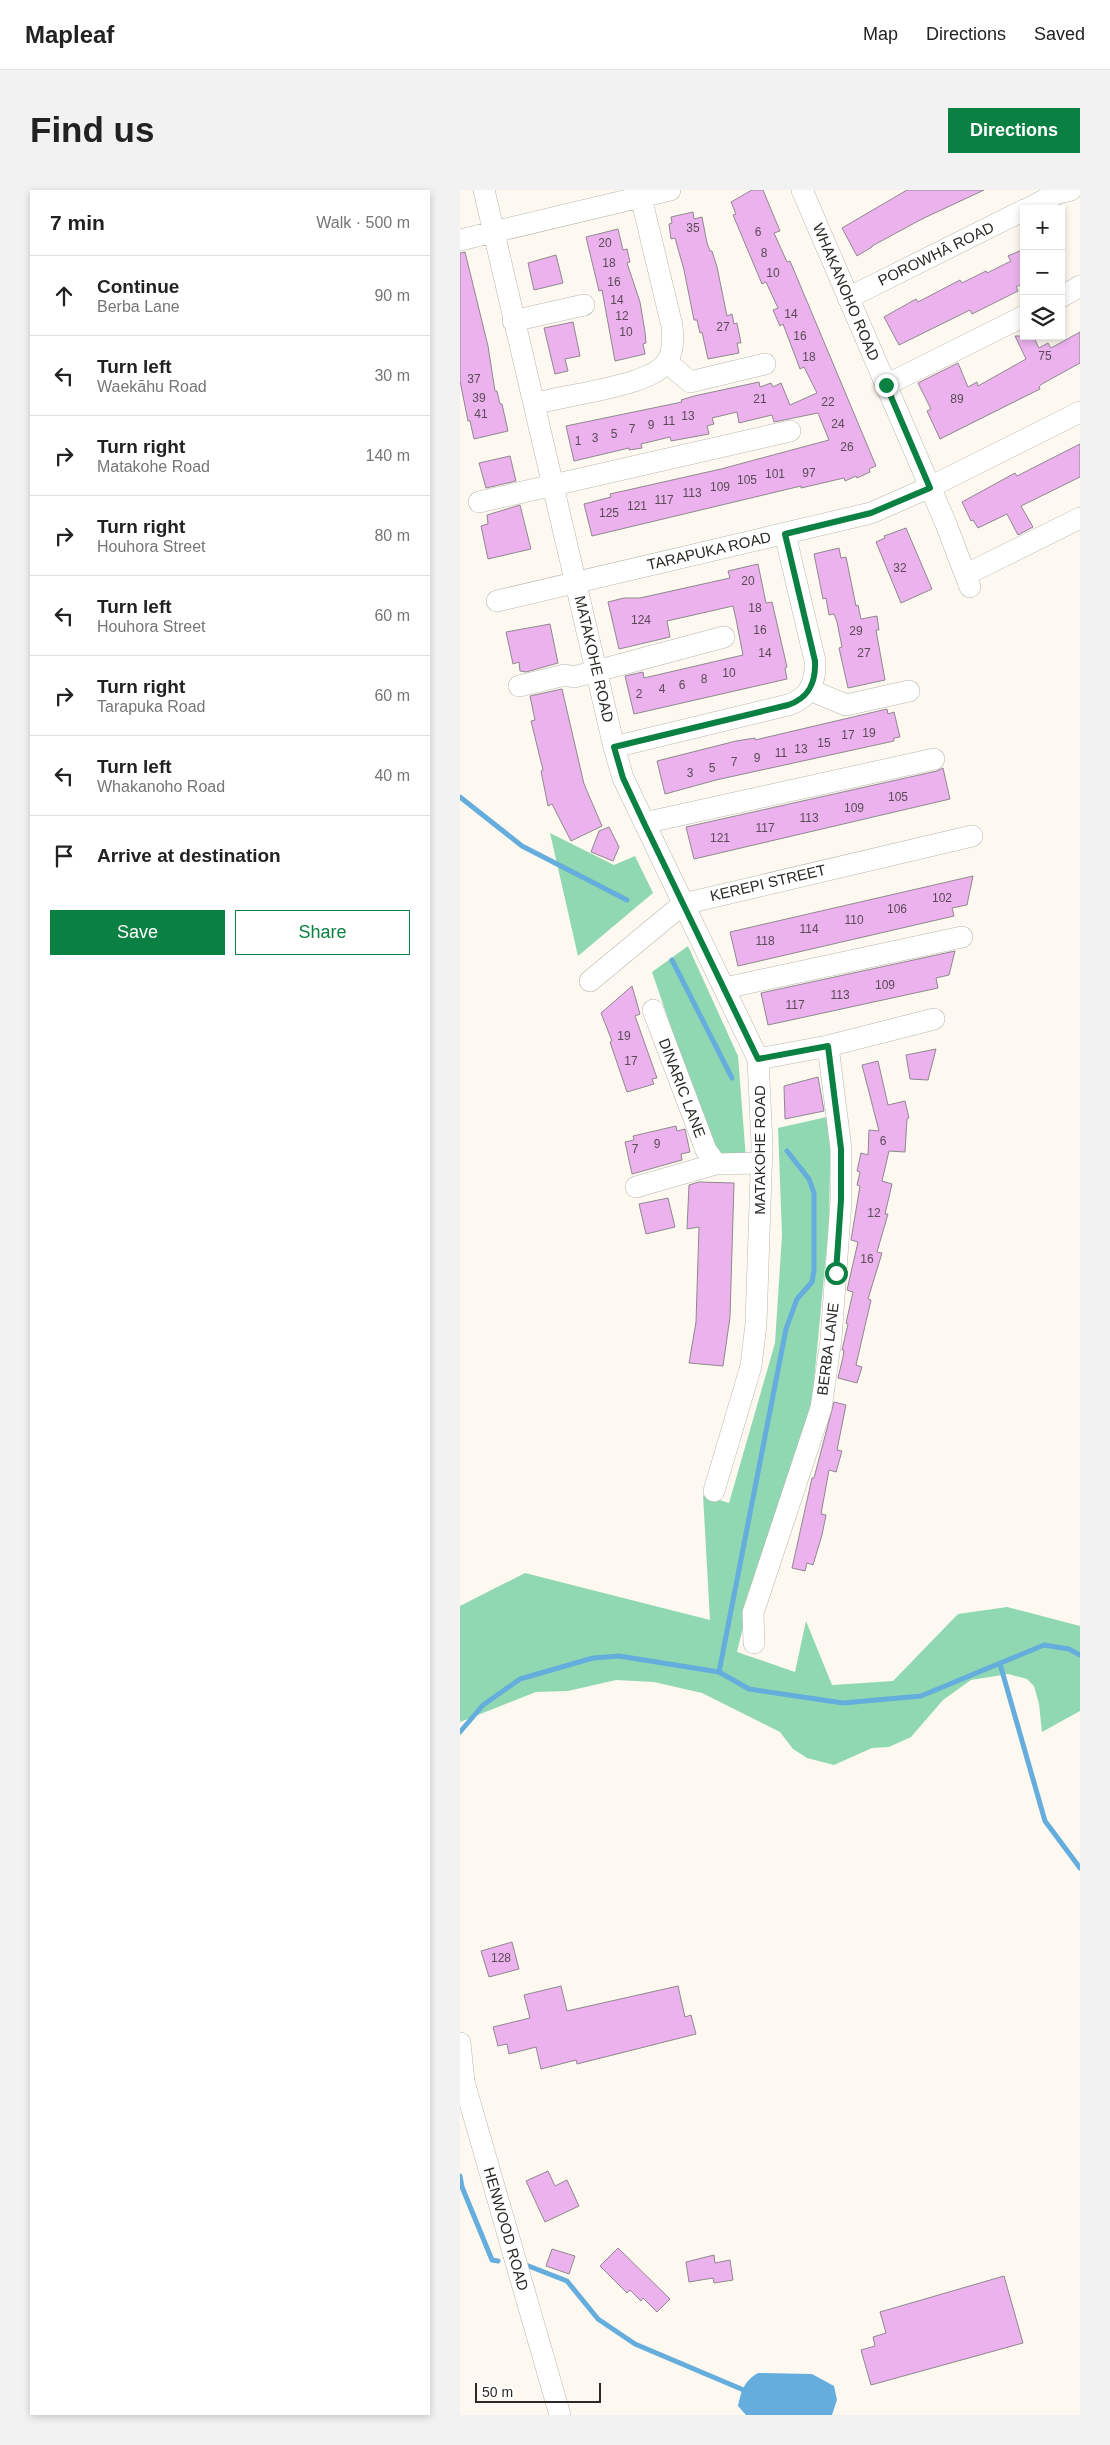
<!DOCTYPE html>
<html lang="en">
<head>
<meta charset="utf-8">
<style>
  body { margin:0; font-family:Arial,sans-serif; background:#f2f2f2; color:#222 }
  .controls { position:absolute; right:15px; top:15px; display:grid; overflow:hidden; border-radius:0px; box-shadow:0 2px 8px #0003 }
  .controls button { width:45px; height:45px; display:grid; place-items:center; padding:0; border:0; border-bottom:1px solid #e0e0e0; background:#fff; color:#222; font:25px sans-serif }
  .scale { position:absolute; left:15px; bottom:12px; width:126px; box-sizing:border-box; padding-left:5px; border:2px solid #2a2925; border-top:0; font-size:14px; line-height:18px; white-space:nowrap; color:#2a2925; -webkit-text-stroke:4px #fff; paint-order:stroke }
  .stop { position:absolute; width:15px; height:15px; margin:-11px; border:4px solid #0b8043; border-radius:50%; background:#fff }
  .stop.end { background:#0b8043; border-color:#fff; box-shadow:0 1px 5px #0008 }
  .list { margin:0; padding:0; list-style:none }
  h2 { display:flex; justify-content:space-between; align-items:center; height:65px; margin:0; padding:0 20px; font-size:21px }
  h2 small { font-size:16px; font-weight:400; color:#767676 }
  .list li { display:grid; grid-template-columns:32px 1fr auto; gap:15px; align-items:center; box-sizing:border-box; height:80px; padding:0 20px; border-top:1px solid #e0e0e0 }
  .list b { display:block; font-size:19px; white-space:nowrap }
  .list p { margin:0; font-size:16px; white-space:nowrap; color:#767676 }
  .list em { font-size:16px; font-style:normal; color:#767676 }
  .actions { display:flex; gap:10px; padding:15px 20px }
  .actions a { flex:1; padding:11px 0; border:1px solid #0b8043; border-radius:0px; text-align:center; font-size:18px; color:#0b8043 }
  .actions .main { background:#0b8043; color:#fff }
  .icon { flex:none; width:28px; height:28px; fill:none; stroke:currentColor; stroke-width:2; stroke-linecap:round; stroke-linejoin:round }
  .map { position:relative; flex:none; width:620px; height:2225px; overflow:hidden; border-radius:0px }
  header { display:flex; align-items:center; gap:30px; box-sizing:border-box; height:70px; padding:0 25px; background:#fff; border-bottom:1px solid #e0e0e0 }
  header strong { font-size:24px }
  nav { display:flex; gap:28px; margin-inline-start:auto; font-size:18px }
  .intro { display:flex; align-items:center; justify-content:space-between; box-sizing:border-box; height:120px; padding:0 30px }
  h1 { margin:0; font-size:35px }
  .button { padding:12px 22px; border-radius:0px; background:#0b8043; color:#fff; font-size:18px; font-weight:700 }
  main { display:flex; gap:30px; padding:0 30px }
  aside { flex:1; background:#fff; border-radius:0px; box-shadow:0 2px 8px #0003 }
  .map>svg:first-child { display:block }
  .green { fill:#90d8b1 }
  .water { fill:#65addd }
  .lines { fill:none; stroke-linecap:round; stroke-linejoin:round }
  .stream { stroke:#65addd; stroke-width:5 }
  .building { fill:#ebb2ed; stroke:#8f888f }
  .minor-casing { stroke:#b9b6ad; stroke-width:22 }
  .minor { stroke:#fff; stroke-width:21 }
  .route { stroke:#0b8043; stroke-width:6 }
  .labels { text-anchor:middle; stroke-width:4; stroke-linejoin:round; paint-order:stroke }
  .number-label { font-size:12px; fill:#5a4b57 }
  .street-label { font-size:15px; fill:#2a2925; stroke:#fff }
</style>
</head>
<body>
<header>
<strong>Mapleaf</strong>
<nav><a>Map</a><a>Directions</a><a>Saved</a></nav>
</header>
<div class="intro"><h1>Find us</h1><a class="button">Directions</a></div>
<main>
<aside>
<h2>7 min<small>Walk · 500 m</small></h2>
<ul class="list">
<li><svg class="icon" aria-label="ahead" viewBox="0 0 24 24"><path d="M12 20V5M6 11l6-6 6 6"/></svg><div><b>Continue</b><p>Berba Lane</p></div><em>90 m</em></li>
<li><svg class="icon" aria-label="left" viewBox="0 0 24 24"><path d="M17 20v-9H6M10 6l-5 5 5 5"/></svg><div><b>Turn left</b><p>Waekāhu Road</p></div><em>30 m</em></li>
<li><svg class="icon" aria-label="right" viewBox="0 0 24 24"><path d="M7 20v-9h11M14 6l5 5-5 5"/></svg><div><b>Turn right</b><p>Matakohe Road</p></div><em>140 m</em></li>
<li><svg class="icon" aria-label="right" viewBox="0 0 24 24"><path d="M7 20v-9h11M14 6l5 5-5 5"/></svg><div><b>Turn right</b><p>Houhora Street</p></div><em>80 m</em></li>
<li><svg class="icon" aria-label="left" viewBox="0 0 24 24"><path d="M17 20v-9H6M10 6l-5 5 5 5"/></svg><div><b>Turn left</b><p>Houhora Street</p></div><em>60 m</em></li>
<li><svg class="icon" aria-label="right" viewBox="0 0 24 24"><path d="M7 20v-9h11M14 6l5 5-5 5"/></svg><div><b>Turn right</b><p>Tarapuka Road</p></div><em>60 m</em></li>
<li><svg class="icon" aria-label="left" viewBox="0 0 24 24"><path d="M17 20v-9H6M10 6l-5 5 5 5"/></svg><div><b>Turn left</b><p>Whakanoho Road</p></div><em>40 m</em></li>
<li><svg class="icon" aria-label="arrive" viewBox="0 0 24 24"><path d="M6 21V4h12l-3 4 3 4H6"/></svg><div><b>Arrive at destination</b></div></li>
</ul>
<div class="actions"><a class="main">Save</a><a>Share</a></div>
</aside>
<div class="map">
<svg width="620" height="2225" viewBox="0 0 620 2225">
  <rect width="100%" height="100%" fill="#fdf9f0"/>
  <path class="green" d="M90,643l64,32 21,-9 18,37 -75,63z
    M228,756l50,110 8,103 -25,-3 -15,-27 -54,-157z
    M371,926l-2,108 -17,178 -47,164 -18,45 -10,41 58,20 11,-51 26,64 61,-4 65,-67 49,-7 73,19v85l-38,21 -3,-28 -5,-18 -7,-7 -19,-5 -37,6 -28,20 -32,37 -22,10 -17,1 -38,17 -27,-7 -14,-9 -13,-17 -78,-39 -48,-11 -38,-2 -48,11 -32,1 -76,30v-116l65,-33 185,47 -7,-125 26,8 46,-160 7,-108 -4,-107z"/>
  <path class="water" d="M298,2183l54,1 22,12 3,14 -5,15h-86l-8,-9c3,-15 6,-25 20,-33z"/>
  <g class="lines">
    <path class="stream" d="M0,607l62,49 105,54
      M212,770l60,118
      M540,1474l45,157 35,47
      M259,1482l67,-343 11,-30 15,-17 2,-12v-77l-5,-14 -22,-28
      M0,1542l23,-27 37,-26 73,-21 26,-2 100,16 30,17 94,14 78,-7 123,-51 25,4 11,6
      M0,1986l2,11 30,73 6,1
      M66,2075l41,16 31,38 37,25 111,47"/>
  </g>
  <path class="building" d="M292,0h11l17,41 -6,2 13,29 3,-1 86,205 -7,3 1,3 -13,6 -1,-2 -11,5 -1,-3 -43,10v-2l-209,50 -8,-32 27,-7 -1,-3 111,-25 108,-29 -11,-27 -44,9 -2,-7 -33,8 -2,-11 -25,6 2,6 -7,2 2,8 -38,7 -1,-4 -29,7 1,4 -13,2v-2l-55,13 -8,-35 116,-24 -1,-2 13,-4 65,-14 1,5 11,-4 2,4 8,-4 9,22 27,-12 -13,-26 -4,2 -17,-45 -3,2 -7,-16 5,-2 -12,-26 -4,2 -29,-69 3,-1 -5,-12z
    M447,0h77l-62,29 -50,27v1l-15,9 -15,-28z
    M233,22l1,7 8,-2 5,26 3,8h2l5,16 10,49 5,-2 2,10 3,-1 4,20h-4l2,10 -31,6 -6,-27 -2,1 -3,-13h-3l-10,-50 -9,-32 -4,1 -2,-15 3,-1 -1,-6z
    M158,39l5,21 4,-1 3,13 -3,1 13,39 5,30 1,11 -3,1 2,10 -30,7 -13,-71 -3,1 -13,-54z
    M564,59v38l-2,-3 -6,3 2,4 -46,23 -2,-4 -71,35 -15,-28 32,-18 2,3 42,-22 2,3 24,-12 1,2 24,-12 -3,-5z
    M5,62l23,94 7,45h2l3,13h2l6,27 -34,8 -4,-18h-2l-8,-40v-128z
    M96,65l7,28 -29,7 -6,-27z
    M113,132l7,34 -15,3 3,12 -13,3 -11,-46z
    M620,142v31l-38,21 -3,3 1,2 -100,50 -13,-28 4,-2 -13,-26 40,-20 10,24 9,-5 1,4 48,-27 -11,-23h18l6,12 9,-5 3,5z
    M620,254v33l-59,29 12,21 -15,8 -11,-21 -29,14 -5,-8 -2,1 -9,-19 53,-29 2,3z
    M50,266l6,25 -30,7 -7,-25z
    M60,315l11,44 -43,10 -7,-33 7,-2 -1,-9z
    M446,338l26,61 -31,14 -25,-61 9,-4 -1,-2z
    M379,358l2,10 5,-1 10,49 2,-1 3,14 16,-3 2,14h-3l9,50 -37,8 -9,-40 3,-1 -5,-25 -3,-8 -5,1 -3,-17 -3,1 -9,-45z
    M298,374l8,39 6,-1 15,65 -2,1 2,11 -153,35 -9,-38 18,-4 1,6 99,-23 -7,-36 -3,-13 -66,15 3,16 -51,12 -11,-47 16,-4h16l90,-20 -2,-7z
    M90,434l8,39 -32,9 -6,-1 -1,-9 -6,2 -7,-32z
    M102,499l22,95 18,42 -31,15 -19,-37 -4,2 -7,-35 2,-1 -12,-49 4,-1 -5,-24z
    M427,519l1,5 6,-2 6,25 -6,1v3l-178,39 -51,14 -8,-33 79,-20 19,-3v2z
    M483,578l7,31 -256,60 -8,-32 251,-56z
    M149,637l10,20 -6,14 -22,-9 8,-21z
    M513,686l-6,29 -15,3 2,8 -216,50 -8,-34z
    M495,761l-6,24 -13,3 2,10 -170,37 -7,-32z
    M172,796l8,28 -5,2 22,62 -5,1 2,5 -27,8 -17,-50 2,-1 -11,-28z
    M476,859l-8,31 -18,-1 -4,-24z
    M418,871l10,44 17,-4 4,17 -2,1 -2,33 -16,-1 -7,30 10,3 -7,30h3l-11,38 5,1 -14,46 3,1 -15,65 6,2 -5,16 -19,-5 5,-21 1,-7h-2l6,-26 -2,-1 7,-31 -6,-2 11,-48 -7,-2 9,-54 -3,-1 3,-13 -3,-1 4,-18 7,2 1,-25 10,1 -17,-66z
    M358,887l6,34 -39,8 -1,-33z
    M216,936l1,5 8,-2 5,23 -9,2 1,6 -50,14 -7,-32 9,-2 -1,-4z
    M239,992l35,1 -4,134 -7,49 -34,-3 7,-41 3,-95 -12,2 2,-44z
    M208,1008l7,29 -29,7 -7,-30z
    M374,1212l12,3 -9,45 5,1 -6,21 -7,-2 -8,44 5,1 -4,20 -9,30 -6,-2 -2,8 -13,-3 20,-90h2z
    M52,1752l7,27 -30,8 -8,-26z
    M101,1796l6,25 111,-25 7,31 6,-2 5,19 -119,30 -1,-4 -35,9 -5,-22 -27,7 -2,-10 -9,2 -5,-19 37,-9 -6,-23z
    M88,1981l7,15 12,-6 12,26 -34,16 -19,-41z
    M158,2058l52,51 -13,13 -14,-14 -2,3 -11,-11 -3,3 -27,-27z
    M92,2059l23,7 -6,18 -23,-8z
    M254,2065l1,8 15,-3 3,20 -19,3 -1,-5 -24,4 -3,-20z
    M544,2086l19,67 -152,42 -10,-35 14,-4 -2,-9 13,-4 -6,-21z"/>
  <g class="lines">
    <defs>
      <path id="minor" d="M24,0l130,557 9,31 135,281 4,86 -6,179 -5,42 -37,125
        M342,0l144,334 24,63
        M567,19l31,-16 13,-3
        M0,50l210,-50
        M601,107l19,-11
        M388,108l176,-88
        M53,131l71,-16
        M207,172l23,20 75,-18
        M426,195l138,-69
        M75,214c31,-10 113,-17 131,-41 8,-10 7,-26 6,-37l-31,-129
        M19,312l311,-71
        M507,384l113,-56
        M37,411l374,-88 59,-26 150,-75
        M59,496l46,-11 9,2 150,-40
        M350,500l36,15 63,-14
        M154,557l174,-42c21,-7 28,-22 27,-44l-30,-127
        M184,633l290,-64
        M130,791l93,-77 289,-68
        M265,798l237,-51
        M193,820l53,140 10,14
        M298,869l70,-13 106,-27
        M176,997l80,-23 44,-1
        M294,1453l-1,-30 68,-205 10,-69 10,-138v-52l-13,-103
        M0,1853l4,39 96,333"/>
    </defs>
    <use href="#minor" class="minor-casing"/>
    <use href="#minor" class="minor"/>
  </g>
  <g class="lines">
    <path class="route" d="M376,1083l5,-73v-51l-13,-103 -70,13 -114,-236 -21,-45 -9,-31 174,-42c21,-7 28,-22 27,-44l-30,-127 86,-21 59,-25 -44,-103"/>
  </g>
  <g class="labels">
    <g class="number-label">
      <text x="233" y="42">35</text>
      <text x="298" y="46">6</text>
      <text x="145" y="57">20</text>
      <text x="304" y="67">8</text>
      <text x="149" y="77">18</text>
      <text x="313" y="87">10</text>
      <text x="154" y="96">16</text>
      <text x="157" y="114">14</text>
      <text x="331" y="128">14</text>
      <text x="162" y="130">12</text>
      <text x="263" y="141">27</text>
      <text x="166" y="146">10</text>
      <text x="340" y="150">16</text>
      <text x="585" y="170">75</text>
      <text x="349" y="171">18</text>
      <text x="14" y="193">37</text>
      <text x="19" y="212">39</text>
      <text x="300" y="213">21</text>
      <text x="497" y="213">89</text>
      <text x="368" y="216">22</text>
      <text x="21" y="228">41</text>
      <text x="228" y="230">13</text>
      <text x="209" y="235">11</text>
      <text x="378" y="238">24</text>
      <text x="191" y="239">9</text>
      <text x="172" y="243">7</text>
      <text x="154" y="248">5</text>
      <text x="135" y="252">3</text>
      <text x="118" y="255">1</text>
      <text x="387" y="261">26</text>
      <text x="349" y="287">97</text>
      <text x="315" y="288">101</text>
      <text x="287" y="294">105</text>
      <text x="260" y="301">109</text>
      <text x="232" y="307">113</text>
      <text x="204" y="314">117</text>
      <text x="177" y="320">121</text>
      <text x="149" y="327">125</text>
      <text x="440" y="382">32</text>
      <text x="288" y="395">20</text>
      <text x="295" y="422">18</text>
      <text x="181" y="434">124</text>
      <text x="300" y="444">16</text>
      <text x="396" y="445">29</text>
      <text x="305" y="467">14</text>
      <text x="404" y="467">27</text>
      <text x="269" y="487">10</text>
      <text x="244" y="493">8</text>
      <text x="222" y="499">6</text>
      <text x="202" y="503">4</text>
      <text x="179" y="508">2</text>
      <text x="409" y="547">19</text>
      <text x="388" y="549">17</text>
      <text x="364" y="557">15</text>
      <text x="341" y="563">13</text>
      <text x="321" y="567">11</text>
      <text x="297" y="572">9</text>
      <text x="274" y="576">7</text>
      <text x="252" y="582">5</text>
      <text x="230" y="587">3</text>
      <text x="438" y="611">105</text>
      <text x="394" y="622">109</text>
      <text x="349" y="632">113</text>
      <text x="305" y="642">117</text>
      <text x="260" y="652">121</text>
      <text x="482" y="712">102</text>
      <text x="437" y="723">106</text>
      <text x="394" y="734">110</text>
      <text x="349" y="743">114</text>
      <text x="305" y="755">118</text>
      <text x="425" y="799">109</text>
      <text x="380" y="809">113</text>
      <text x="335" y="819">117</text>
      <text x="164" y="850">19</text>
      <text x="171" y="875">17</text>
      <text x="423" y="955">6</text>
      <text x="197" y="958">9</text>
      <text x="175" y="963">7</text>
      <text x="414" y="1027">12</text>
      <text x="407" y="1073">16</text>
      <text x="41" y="1772">128</text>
    </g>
    <g class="street-label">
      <text transform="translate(476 64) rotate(-26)" y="5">POROWHĀ ROAD</text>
      <text transform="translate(386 102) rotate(67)" y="5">WHAKANOHO ROAD</text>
      <text transform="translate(249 361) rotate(-13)" y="5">TARAPUKA ROAD</text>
      <text transform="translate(134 469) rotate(77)" y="5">MATAKOHE ROAD</text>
      <text transform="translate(308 693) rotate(-13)" y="5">KEREPI STREET</text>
      <text transform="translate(222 898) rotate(69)" y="5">DINARIC LANE</text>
      <text transform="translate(300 960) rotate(-90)" y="5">MATAKOHE ROAD</text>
      <text transform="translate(368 1159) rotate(-83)" y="5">BERBA LANE</text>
      <text transform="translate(46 2039) rotate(74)" y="5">HENWOOD ROAD</text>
    </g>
  </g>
</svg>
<div class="controls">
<button>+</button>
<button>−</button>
<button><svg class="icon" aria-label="layers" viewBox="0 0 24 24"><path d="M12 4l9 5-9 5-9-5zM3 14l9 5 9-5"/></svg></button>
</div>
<div class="scale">50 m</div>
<div class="stop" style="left:376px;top:1083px"></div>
<div class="stop end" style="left:426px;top:195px"></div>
</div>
</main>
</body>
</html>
